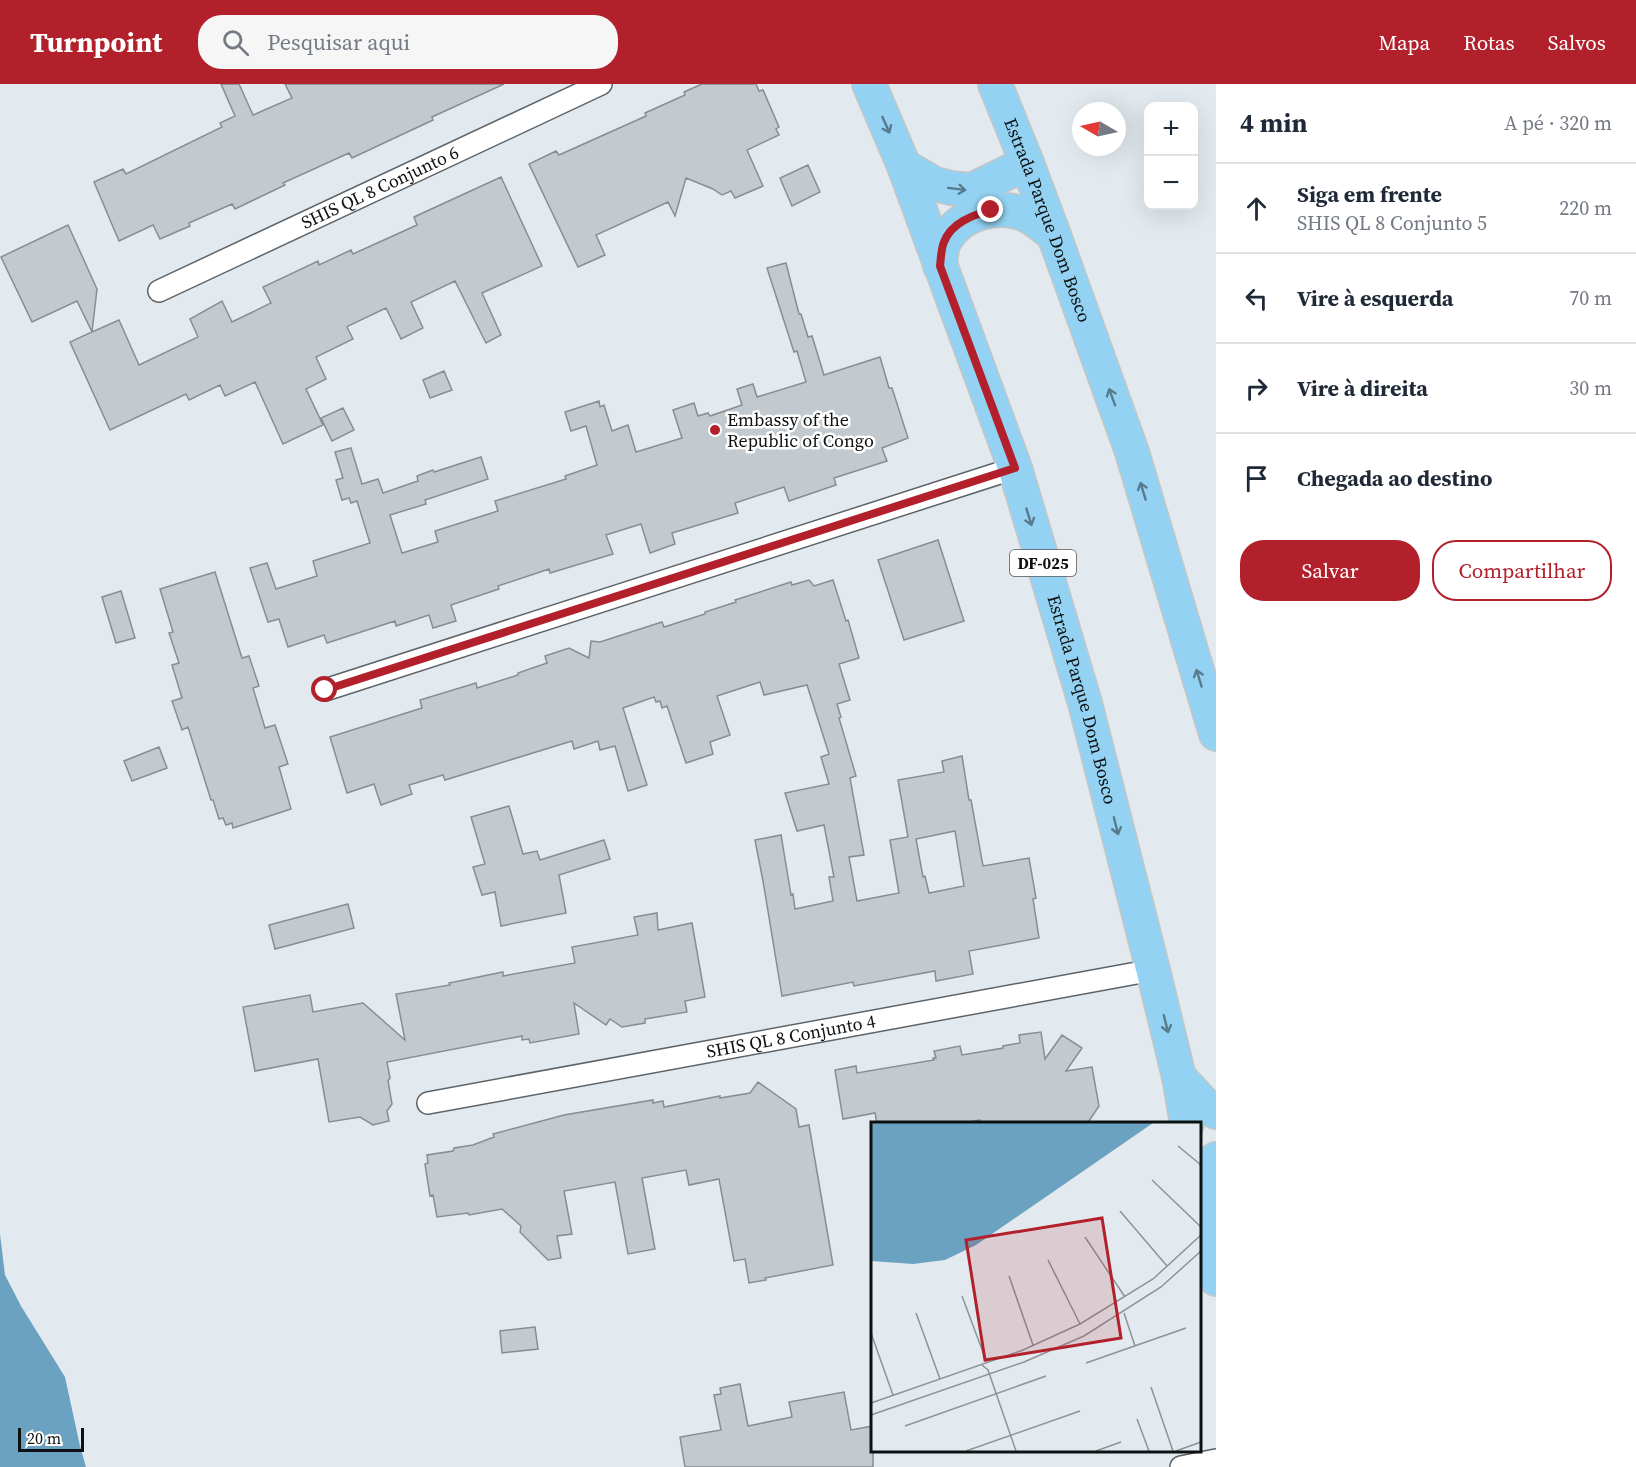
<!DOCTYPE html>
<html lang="pt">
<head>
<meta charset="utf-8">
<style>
  body { margin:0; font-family:"Source Serif 4",serif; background:#f6f6f7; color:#1f2937 }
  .controls { position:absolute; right:18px; top:18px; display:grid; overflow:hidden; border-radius:12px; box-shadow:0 6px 24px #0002 }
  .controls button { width:54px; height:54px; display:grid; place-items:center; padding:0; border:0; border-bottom:2px solid #e0e1e3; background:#fff; color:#1f2937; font:30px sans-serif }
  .compass { position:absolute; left:1072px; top:18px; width:54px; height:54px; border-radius:50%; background:#fff; box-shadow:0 6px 24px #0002; rotate:279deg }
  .scale { position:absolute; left:18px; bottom:15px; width:66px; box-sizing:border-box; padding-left:6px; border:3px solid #0e1112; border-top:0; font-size:16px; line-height:21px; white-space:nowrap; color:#0e1112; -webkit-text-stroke:4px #fff; paint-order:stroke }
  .stop { position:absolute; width:18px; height:18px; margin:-14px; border:4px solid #b2202b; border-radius:50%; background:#fff }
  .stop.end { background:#b2202b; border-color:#fff; box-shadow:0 2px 6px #0008 }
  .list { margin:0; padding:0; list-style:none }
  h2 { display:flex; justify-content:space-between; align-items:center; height:78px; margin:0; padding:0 24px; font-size:26px }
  h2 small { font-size:20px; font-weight:400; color:#747a83 }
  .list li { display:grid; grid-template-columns:39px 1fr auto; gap:18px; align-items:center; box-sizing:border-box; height:90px; padding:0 24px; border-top:2px solid #e0e1e3 }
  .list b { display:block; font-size:22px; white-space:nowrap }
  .list p { margin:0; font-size:20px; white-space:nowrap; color:#747a83 }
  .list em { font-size:20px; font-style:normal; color:#747a83 }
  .actions { display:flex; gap:12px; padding:18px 24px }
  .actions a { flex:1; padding:14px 0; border:2px solid #b2202b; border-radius:24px; text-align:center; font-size:21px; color:#b2202b }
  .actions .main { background:#b2202b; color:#fff }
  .icon { flex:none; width:33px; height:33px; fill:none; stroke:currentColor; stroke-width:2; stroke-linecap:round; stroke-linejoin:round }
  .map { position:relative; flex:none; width:1216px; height:1383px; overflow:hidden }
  header { display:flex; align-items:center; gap:36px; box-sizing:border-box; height:84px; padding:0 30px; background:#b2202b; color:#fff }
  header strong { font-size:28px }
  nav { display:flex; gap:33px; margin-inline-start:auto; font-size:21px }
  .search { width:420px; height:54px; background:#f6f6f7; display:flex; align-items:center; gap:15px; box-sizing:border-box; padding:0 21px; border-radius:24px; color:#747a83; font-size:22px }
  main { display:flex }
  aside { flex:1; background:#fff }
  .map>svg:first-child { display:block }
  .water { fill:#6ba2c1 }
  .building { fill:#c2cacf; stroke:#868e93; stroke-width:1.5; fill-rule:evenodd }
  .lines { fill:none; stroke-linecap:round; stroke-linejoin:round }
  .minor-casing { stroke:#5d6469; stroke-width:24 }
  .primary-casing { stroke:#c5c6c6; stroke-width:36 }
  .minor { stroke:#fff; stroke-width:21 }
  .primary { stroke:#93d2f2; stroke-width:33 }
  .oneway { stroke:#577b8d }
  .route { stroke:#b2202b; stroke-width:8 }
  .poi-dot { fill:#b2202b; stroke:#fff; stroke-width:2 }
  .labels { text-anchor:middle; stroke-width:5; stroke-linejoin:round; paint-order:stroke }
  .shield { fill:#fff; stroke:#565859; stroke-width:1.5 }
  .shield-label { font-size:16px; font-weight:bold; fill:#0e1112 }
  .street-label { font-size:18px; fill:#0e1112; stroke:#fff }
  .poi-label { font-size:18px; fill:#0e1112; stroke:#fff; text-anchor:start }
  .inset-road { fill:none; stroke:#8d9397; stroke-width:1.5 }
  .view { fill:#b2202b; fill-opacity:0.15; stroke:#b2202b; stroke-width:3 }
  .inset-edge { fill:none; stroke:#0e1112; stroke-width:3 }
</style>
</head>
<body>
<header>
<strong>Turnpoint</strong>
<div class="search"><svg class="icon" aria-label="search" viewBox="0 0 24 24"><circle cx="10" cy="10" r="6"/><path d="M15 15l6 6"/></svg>Pesquisar aqui</div>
<nav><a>Mapa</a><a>Rotas</a><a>Salvos</a></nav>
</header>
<main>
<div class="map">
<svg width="1216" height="1383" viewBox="0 0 1216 1383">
  <rect width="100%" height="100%" fill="#e2eaef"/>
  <path class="water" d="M0,1150l5,41 16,31 44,71 15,69 6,21h-86z"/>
  <path class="building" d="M221,0h18l14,31 39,-17 -7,-14h219l-72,33 1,3 -81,38 -3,-5 -66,30 2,2 -50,24 -3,-5 -43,19 1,3 -30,13 -7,-14 -34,16 -25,-59 29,-13 3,5 96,-47 -2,-4 15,-7z
    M702,0h54l3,7 4,-1 16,37 -3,2 3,6 -32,15 16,36 -28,12 -4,-7 -9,4 -9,-6 -27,-11 -11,38 -7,-14 -72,33 9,20 -27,12 -49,-103 27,-13 3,4 87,-39 -1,-3 40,-18 -1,-3z
    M808,81l12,27 -28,14 -12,-28z
    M501,93l41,89 -60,27 19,42 -15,8 -31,-62 -44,21 12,26 -22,11 -15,-31 -38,18 -1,1 6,12 -37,18 10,22 -20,10 17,36 -40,19 -28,-62 -30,14 -5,-11 -31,15 -3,-6 -76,36 -40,-88 22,-10 -15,-31 -45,21 -31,-65 67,-32 29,64 -5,43 27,-12 20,45 59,-28 -8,-18 32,-18 10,21 39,-19 -8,-16 55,-26 1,4 32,-15 2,4 64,-29 -3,-8z
    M786,179l13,51h2l7,23 4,-1 12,39 56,-18 9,31h3l16,50 -26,10 5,13 -53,17 2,7 -47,16 -5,-14 -49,16 3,10 -66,20 3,11 -25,9 -9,-29 -35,11 7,19 -63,19 -1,-4 -51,17 1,3 -48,16 5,16 -23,7 -4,-13 -33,11 -1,-5 -68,22 -3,-8 -36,12 -9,-28 -11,3 -18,-54 17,-5 9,26 41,-13 -4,-15 57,-18 -13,-42 -6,2 -2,-5 -7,2 -6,-20 7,-2 -8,-26 16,-4 11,36 16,-5 5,14 35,-12 -1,-5 16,-6 1,2 47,-15 7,22 -63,21 1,4 -36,11 12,38 36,-11 -3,-11 63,-20 -3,-10 71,-22 -1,-3 32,-11 -11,-39 -15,5 -6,-19 34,-11 1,6 4,-2 8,26 16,-6 8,27 46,-14 -9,-28 21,-7 4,13 10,-3 2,3 32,-11 -5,-16 16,-5 4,13 49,-15 -9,-31 -3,1 -27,-84z
    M444,287l8,19 -22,8 -7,-18z
    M343,324l11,22 -22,11 -11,-23z
    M938,456l26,81 -60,19 -26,-80z
    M215,488l27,86 7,-2 10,30 -6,2 12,40 10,-3 13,39 -9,3 12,42 -58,19 -1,-5 -6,2 -3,-7 -4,1 -6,-19h-2l-23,-73 -6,3 -10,-29 10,-3 -10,-33 7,-2 -10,-30 4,-1 -13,-43z
    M809,496l5,6 19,-6 13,41 2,-1 11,38 -20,6 11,36 -13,4 4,13 -2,1 17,58 -6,2 14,77 -15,2 8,44 42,-8 -9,-53 18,-3 -10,-57 46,-8 -2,-11 20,-5 7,44h2l12,66 46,-8 7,40 -3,1 6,39 -70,13 4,23 -37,7 -1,-10 -81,15 -1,-4 -71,14 -19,-115 -8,-41 26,-5 10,60 2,-1 2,15 38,-8 -4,-24h5l-10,-52 -27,6 -12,-38 44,-9 -8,-27 8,-3 -22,-69 -43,10 -4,-13 -43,14 13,39 -20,7 3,12 -27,9 -19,-57 -5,2 -2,-7 -4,1 -2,-5 -31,11 24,77 -19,6 -13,-45 -15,4 -2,-9 -24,8 -2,-8 -127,39 -2,-5 -34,10 3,9 -31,11 -7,-21 -27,9 -17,-56 92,-29 -2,-8 56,-17 1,5 41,-13v-2l29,-10 -2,-7 24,-8 20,10 2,-17 9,1 62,-20 2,5 41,-13v-2l31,-10 -1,-2 56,-18 1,3zM955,747l9,55 -35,7 -4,-17 -2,1 -7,-38z
    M121,507l14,47 -19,5 -14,-46z
    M159,663l8,21 -35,13 -8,-20z
    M509,722l14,48 14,-3 3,9 64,-20 6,19 -51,16 7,38 -65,13 -6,-34 -13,3 -9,-28 12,-3 -14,-47z
    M348,820l6,24 -79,21 -6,-24z
    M657,829l1,17 34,-7 13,74 -20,4 2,11 -42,7v4l-23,4 -12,-8 -4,6 -32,-22 5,31 -49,9 -1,-4 -7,1v-4l-135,26 3,16 -2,3 4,23 -5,7 2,10 -16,4 -13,-8 -31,5 -11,-63 -63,12 -12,-64 67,-12 3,17 50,-9 42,37 -9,-46 54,-9 -1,-2 54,-11v4l72,-13 -3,-16 66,-12 -4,-18z
    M1041,948l4,27 17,-24 20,13 -16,23 26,-4 7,39 -12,18h-106l-1,-4 -20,4h-83l-2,-11 -32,6 -8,-49 21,-4 1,7 77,-13 -1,-2h3l-2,-7 26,-5 2,9 41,-7v-2l17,-3 -1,-8z
    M758,998l38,27 3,18 10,-2 24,140 -68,13 1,2 -17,3 -4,-24 -11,2 -15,-82 -30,6 -3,-15 -44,8 13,71 -27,5 -13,-72 -51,9 8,43 -15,2 4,22 -13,2 -28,-28 1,-6 -19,-17 -33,6 -1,-2 -31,4 -4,-22 -3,1 -5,-32 3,-1 -1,-8 26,-4 1,-3 19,-3 21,-8 -1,-3 71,-19 89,-15v3l10,-2 1,6 56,-11v2l30,-5z
    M535,1243l3,22 -36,4 -2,-22z
    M740,1300l8,42 44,-9 -3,-15 55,-10 7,38 22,-4v41h-188l-5,-30 41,-7 -7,-35 7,-1 -1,-6z"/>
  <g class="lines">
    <defs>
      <g id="minor">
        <path id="s1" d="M159,207l442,-207"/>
        <path d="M325,606l690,-222"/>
        <path id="s2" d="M428,1019l725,-133"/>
        <path d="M1181,1383l35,-7"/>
      </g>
      <g id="primary">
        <path id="s3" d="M869,0l35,82 111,302 70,235 68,267 26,107 8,47"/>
        <path id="s4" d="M995,0l32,79 27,72 78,217 84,282"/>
        <path d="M904,82l31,18 16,4 21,2 55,-27"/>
        <path d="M940,182c1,-8 1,-20 6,-27 15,-26 51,-35 78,-25 11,5 21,14 30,21"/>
        <path d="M1179,993l26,28 11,7"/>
        <path d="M1200,1101l10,-22 6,-4"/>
        <path d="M1200,1104l16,91"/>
      </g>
    </defs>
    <use href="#minor" class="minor-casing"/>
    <use href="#primary" class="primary-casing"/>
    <use href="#minor" class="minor"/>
    <use href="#primary" class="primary"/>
  </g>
  <defs><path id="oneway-shaft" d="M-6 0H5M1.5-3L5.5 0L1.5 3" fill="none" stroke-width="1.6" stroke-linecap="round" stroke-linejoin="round" transform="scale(1.5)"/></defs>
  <g class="oneway">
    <use href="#oneway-shaft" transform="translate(886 41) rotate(66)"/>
    <use href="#oneway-shaft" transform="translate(957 105) rotate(7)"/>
    <use href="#oneway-shaft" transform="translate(1112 313) rotate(-110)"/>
    <use href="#oneway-shaft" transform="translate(1143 407) rotate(-107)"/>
    <use href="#oneway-shaft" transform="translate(1029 433) rotate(73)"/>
    <use href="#oneway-shaft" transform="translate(1199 594) rotate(-107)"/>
    <use href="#oneway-shaft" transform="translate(1116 742) rotate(76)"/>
    <use href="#oneway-shaft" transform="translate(1166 940) rotate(76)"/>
  </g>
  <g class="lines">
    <path class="route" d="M325,606l690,-222 -75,-202c1,-8 1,-17 4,-24 7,-19 29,-27 47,-32"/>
  </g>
  <circle class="poi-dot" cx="715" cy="346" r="6"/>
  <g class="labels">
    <rect class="shield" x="1010" y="466" width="66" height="26" rx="4.5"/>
    <g class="shield-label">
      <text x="1043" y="485">DF-025</text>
    </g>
    <g class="street-label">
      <text dy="6" stroke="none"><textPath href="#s1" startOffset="244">SHIS QL 8 Conjunto 6</textPath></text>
      <text dy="6" stroke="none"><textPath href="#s4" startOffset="146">Estrada Parque Dom Bosco</textPath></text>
      <text dy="6" stroke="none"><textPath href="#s3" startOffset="652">Estrada Parque Dom Bosco</textPath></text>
      <text dy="6" stroke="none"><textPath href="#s2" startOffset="369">SHIS QL 8 Conjunto 4</textPath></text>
    </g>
    <g class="poi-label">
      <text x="727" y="342">Embassy of the<tspan x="727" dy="21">Republic of Congo</tspan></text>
    </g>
  </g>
  <g transform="translate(871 1038)">
    <rect width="330" height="330" fill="#e2eaef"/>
    <path d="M0,1h282l-177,122 -31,15 -32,4 -42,-3z" fill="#6ba2c1"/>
    <path class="inset-road" d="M307,24l23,19M281,58l49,47M249,89l47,55M214,115l40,60M177,138l32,64M138,154l24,69M91,174l25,67M45,191l24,66M253,191l11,33M0,211l22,62M215,241l100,-35M111,243l6,5 28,81M280,265l22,64M0,281l152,-53 57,-26 73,-45 48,-44M0,293l153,-53 60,-26 77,-49 40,-36M266,297l12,32M34,304l141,-50M95,329l114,-40M225,329l25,-9M305,329l25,-9"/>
    <path class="view" d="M231,96l19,120 -136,22 -19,-120z"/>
    <rect width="330" height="330" class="inset-edge"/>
  </g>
</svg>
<div class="controls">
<button>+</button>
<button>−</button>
</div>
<svg class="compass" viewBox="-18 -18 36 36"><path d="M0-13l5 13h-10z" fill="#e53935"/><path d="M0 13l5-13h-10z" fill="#747a83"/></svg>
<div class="scale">20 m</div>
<div class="stop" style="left:325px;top:606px"></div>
<div class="stop end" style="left:991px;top:126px"></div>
</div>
<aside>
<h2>4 min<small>A pé · 320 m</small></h2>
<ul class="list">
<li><svg class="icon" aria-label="ahead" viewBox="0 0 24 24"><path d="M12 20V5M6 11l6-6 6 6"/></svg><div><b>Siga em frente</b><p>SHIS QL 8 Conjunto 5</p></div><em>220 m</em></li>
<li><svg class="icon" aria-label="left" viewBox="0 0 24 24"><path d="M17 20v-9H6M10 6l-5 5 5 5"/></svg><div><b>Vire à esquerda</b></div><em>70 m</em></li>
<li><svg class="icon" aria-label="right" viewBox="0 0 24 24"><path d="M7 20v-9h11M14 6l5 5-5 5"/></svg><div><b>Vire à direita</b></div><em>30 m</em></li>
<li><svg class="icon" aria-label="arrive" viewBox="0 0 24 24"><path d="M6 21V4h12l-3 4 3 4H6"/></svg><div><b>Chegada ao destino</b></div></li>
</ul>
<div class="actions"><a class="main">Salvar</a><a>Compartilhar</a></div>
</aside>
</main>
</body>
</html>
